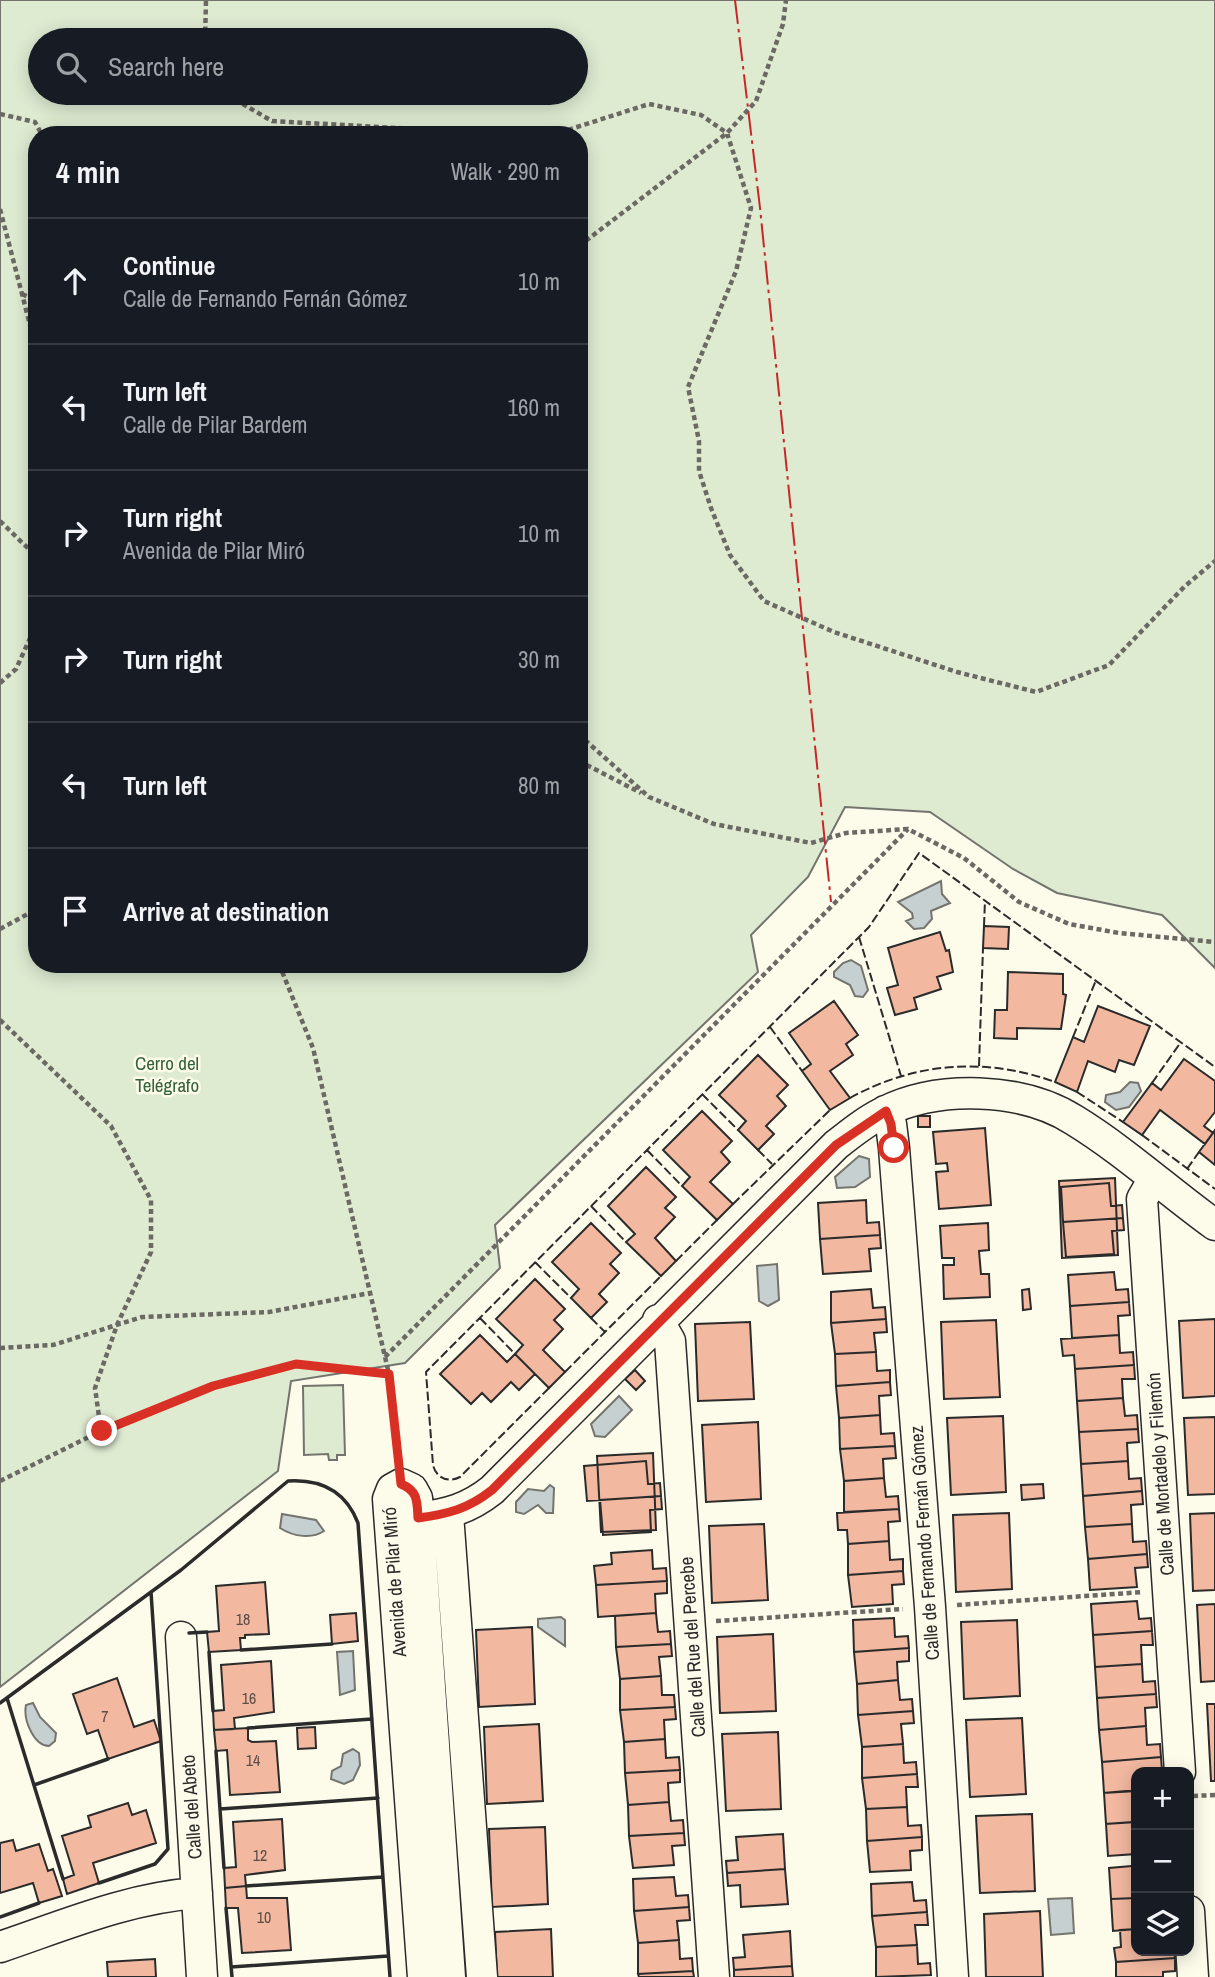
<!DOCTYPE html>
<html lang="en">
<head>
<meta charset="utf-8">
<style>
  body { margin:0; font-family:"Archivo Narrow",sans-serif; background:#242831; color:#f1f3f6 }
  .controls { position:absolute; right:21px; bottom:21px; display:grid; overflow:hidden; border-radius:14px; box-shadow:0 4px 18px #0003 }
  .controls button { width:63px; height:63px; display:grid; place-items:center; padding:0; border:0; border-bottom:2px solid #363941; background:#171b24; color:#f1f3f6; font:35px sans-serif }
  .stop { position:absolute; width:21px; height:21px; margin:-16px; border:5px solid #d93025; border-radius:50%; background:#fff }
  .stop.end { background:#d93025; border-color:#fff; box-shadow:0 2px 7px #0008 }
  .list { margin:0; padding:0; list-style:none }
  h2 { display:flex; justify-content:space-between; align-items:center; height:91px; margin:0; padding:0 28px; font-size:30px }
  h2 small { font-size:23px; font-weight:400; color:#9ea1a6 }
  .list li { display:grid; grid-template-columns:46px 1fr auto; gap:21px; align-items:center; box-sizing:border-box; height:126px; padding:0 28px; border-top:2px solid #363941 }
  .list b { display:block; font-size:26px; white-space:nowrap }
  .list p { margin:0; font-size:23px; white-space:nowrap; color:#9ea1a6 }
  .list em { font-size:23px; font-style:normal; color:#9ea1a6 }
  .icon { flex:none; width:38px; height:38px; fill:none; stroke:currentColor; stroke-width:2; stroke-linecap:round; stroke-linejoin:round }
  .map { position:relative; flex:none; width:1215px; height:1977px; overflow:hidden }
  .search { position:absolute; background:#171b24; box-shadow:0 4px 18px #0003; left:28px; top:28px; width:560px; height:77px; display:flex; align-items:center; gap:18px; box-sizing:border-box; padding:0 24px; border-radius:38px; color:#9ea1a6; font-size:26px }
  .panel { position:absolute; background:#171b24; box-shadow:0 4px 18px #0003; left:28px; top:126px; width:560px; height:847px; border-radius:28px }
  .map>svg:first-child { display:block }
  .green { fill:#deebd1; stroke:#74746e; stroke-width:2; fill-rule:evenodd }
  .water { fill:#c7d0d0; stroke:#74746e; stroke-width:2 }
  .building { fill:#f2b8a0; stroke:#2b2b2b; stroke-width:2 }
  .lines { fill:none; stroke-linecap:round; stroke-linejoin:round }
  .minor-casing { stroke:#2b2b2b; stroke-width:33 }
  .path { stroke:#6a6964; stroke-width:4.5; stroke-dasharray:5 3.5; stroke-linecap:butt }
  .minor { stroke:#fdfbea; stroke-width:30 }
  .fence { stroke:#2b2b2b; stroke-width:2; stroke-dasharray:9 3.5; stroke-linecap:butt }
  .wall { stroke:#2b2b2b; stroke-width:3.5 }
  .power { stroke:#c62828; stroke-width:2; stroke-dasharray:24 5 3.5 5; stroke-linecap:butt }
  .route { stroke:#d93025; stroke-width:9 }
  .labels { text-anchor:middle; stroke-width:5; stroke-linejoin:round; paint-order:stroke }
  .number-label { font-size:16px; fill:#5d4e48 }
  .park-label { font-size:19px; fill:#34623c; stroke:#fdfbea }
  .street-label { font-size:19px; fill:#2b2b2b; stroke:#fdfbea }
</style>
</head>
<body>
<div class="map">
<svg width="1215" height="1977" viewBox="0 0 1215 1977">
  <rect width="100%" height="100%" fill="#fdfbea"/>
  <path class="green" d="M0,0h1215v968l-53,-53 -105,-22 -44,-24 -83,-57 -85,-5 -37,70 -57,58 7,37 -263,253 5,43 -95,95 -114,18 -13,90 -278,216zM40,40h536v53h-536zM37,135h542v829h-542z
    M343,1385l2,70h-8v5h-8l-1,-6 -24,1 -1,-69z"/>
  <path class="water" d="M941,881l1,13 8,9 -19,8 1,8 -8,9 -10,1 -8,-8 7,-3 -1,-5 -14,-11z
    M851,960l10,6 7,24 -5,7 -8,-1 -5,-11 -16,-8v-5l9,-9z
    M1130,1082l8,1 3,8 -12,16 -13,3 -11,-8 1,-7 14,-3z
    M859,1156l10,3 1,18 -15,10 -18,1 -2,-11z
    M777,1264l2,36 -11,6 -9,-5 -2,-35z
    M619,1396l13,14 -27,27 -10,-1 -4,-12z
    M550,1485l4,3 -1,25h-7l-8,-8 -14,9 -8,-2v-10l12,-13 16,2z
    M282,1514l34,6 8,11c-12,8 -30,6 -44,-3z
    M561,1617l4,3v26l-27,-19v-8z
    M353,1651l2,39 -15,5 -3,-43z
    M33,1703l7,14 16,16 -1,8 -6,5c-15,0 -26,-26 -23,-41z
    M353,1749l6,4 1,12 -7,15 -9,4 -13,-5 1,-8 9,-5 2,-12z
    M1072,1898l2,35 -23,2 -3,-36z"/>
  <path class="building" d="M984,926l25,1 -1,22 -25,-1z
    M940,932l6,19 3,-1 4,22 -16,5 4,12 -27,9 3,11 -22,6 -8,-27 11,-3 -10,-37z
    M1008,972l55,2v20l3,1 -5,34 -44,-1v11l-23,-1 1,-28h12z
    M834,1001l24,34 -12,9 7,11 -23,16 20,27 -20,12 -28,-39 9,-7 -22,-31z
    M1098,1006l52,20 -16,39 -15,-5 -4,12 -27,-11 -11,31 -22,-10 18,-45 11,5z
    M758,1055l30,30 -11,11 9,10 -20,20 8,8 -16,16 -20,-20 8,-9 -27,-26z
    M1184,1059l31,22v31l-11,14 9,7 -8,11 -45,-34 -18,25 -19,-13 29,-39 9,7z
    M702,1111l30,30 -11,11 9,10 -20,20 23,22 -16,16 -35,-34 8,-9 -27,-27z
    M918,1116h12v11h-12z
    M985,1128l6,77 -52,4 -3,-37 12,-1 -1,-8 -11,1 -3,-32z
    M1215,1130v35l-16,-13z
    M646,1167l30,30 -11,11 10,9 -20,21 21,23 -15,15 -35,-34 9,-8 -27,-28z
    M1115,1178l3,77 -56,3 -3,-77z
    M1109,1183l2,23 11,-1 1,13 -60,4 -2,-35z
    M866,1200l1,23 12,-1 1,13 -60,4 -2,-36z
    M1123,1218l1,12 -12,1 2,23 -48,3 -3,-35z
    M591,1223l30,30 -11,11 9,9 -20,21 8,8 -16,16 -20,-20 8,-9 -27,-27z
    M988,1223l1,27 -10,1 2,23h8l1,23 -46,2 -1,-34h11v-7h-12l-2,-32z
    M880,1235l1,13 -12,1 2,22 -48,3 -3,-35z
    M1114,1272l2,18 12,-1 1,13 -59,4 -2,-31z
    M535,1279l30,30 -11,11 9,9 -20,21 22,22 -16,16 -34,-34 8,-9 -27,-26z
    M871,1289l2,19 12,-1 1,12 -55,4v-31z
    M1029,1289l2,20 -8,1 -1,-20z
    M1129,1302l1,13 -12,1 1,19 -47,3 -2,-32z
    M886,1319l1,13 -13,1 2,19 -41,2 -4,-31z
    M1215,1319v77l-32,2 -4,-77z
    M996,1320l4,77 -56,2 -3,-77z
    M750,1322l4,77 -56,2 -3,-77z
    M480,1335l27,27 8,-8 20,20 -16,16 -8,-8 -20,20 -9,-9 -11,11 -31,-30z
    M1119,1335l1,18 13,-1 1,13 -59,4 -1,-14 -11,1 -2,-17z
    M876,1352l1,19 13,-1v12l-54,4 -1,-32z
    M1134,1365l1,14h-13l1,19 -46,3 -2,-32z
    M635,1370l10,11 -9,9 -11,-11z
    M890,1382l1,13 -12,1 1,19 -41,3 -3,-32z
    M1123,1398l2,18 12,-1 1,14 -59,3 -2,-31z
    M880,1415l1,19 13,-1 1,13 -55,3 -1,-31z
    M1003,1416l3,76 -55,3 -4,-77z
    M1215,1417v77l-27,1 -4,-77z
    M758,1422l3,77 -55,3 -4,-77z
    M1138,1429l1,13 -12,1 1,18 -47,3 -2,-32z
    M895,1446l1,12 -13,1 1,19 -40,3 -4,-32z
    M653,1453l3,77 -55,2 -4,-76z
    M646,1461l2,23 12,-1 1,13 -74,5 -3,-35z
    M1128,1461l1,18 12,-1 1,13 -59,5 -2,-32z
    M884,1478l2,19 12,-1 1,13 -55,3v-31z
    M1043,1484l1,14 -22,2 -1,-15z
    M1142,1491l1,13 -12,1 1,19 -47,3 -2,-31z
    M661,1496l1,13 -12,1 1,22 -48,3 -3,-35z
    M899,1509l1,12 -12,1 1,19 -41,3 -1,-14h-9l-1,-17z
    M1009,1513l3,76 -56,3 -3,-77z
    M1215,1513v77l-22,1 -3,-77z
    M764,1524l4,76 -56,3 -3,-77z
    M1132,1524l1,18 13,-1 1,13 -59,5 -3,-32z
    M889,1541l1,19 13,-1v12l-55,4v-31z
    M652,1550l1,19 13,-1 1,13 -71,4 -2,-19 18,-2 -1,-11z
    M1147,1554l1,13 -13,1 2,19 -47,3 -2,-31z
    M903,1571l1,13 -12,1 1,19 -41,3 -4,-32z
    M667,1581v12l-12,1 1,19 -58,4 -2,-32z
    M265,1582l4,52 -24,1v3h-5l1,12 -32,2 -2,-20 12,-1 -3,-45z
    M1137,1601l2,18 12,-1 1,13 -59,4 -2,-31z
    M1215,1604v77l-14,1 -4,-77z
    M356,1613l2,28 -26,3 -2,-29z
    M656,1613l2,19 12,-1 1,13 -55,3 -1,-31z
    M894,1618l1,19 13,-1 1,12 -55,4 -1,-32z
    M1017,1620l3,76 -56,3 -3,-77z
    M532,1627l3,77 -56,3 -3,-77z
    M1152,1631l1,14h-12l1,19 -47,3 -2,-32z
    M773,1634l3,77 -56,2 -3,-76z
    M671,1644l1,12 -13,1 2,19 -41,3 -4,-32z
    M909,1648v13l-12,1 1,18 -41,4 -3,-32z
    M271,1661l3,51 -40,6 1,11 -21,1 -1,-19 11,-1 -3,-45z
    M1142,1664l1,18 12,-1 1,13 -59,4 -2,-31z
    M661,1676l1,19h12l1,12 -55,3v-31z
    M117,1678l17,49 20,-7 7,21 -53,18 -10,-29 -11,4 -14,-40z
    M898,1680l2,20 12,-1 1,12 -55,4 -1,-31z
    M1156,1694l1,13 -12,1 1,18 -47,4 -2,-32z
    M1207,1704h8v77h-4z
    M675,1707l1,12 -12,1 1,19 -41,3 -4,-32z
    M913,1711l1,12 -13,1 2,20 -41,3 -4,-32z
    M1022,1718l4,76 -56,3 -4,-77z
    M539,1724l4,77 -56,3 -3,-77z
    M1146,1726l1,19 13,-1 1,13 -59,5 -3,-32z
    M315,1727l1,21 -18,1 -1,-21z
    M248,1728v12l4,2 24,-1 4,51 -50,3 -3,-45 -11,1 -2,-21z
    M778,1732l3,77 -55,2 -4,-77z
    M665,1739l1,19 13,-1 1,13 -55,3 -1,-31z
    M903,1744l1,19 12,-1 1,12 -55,4v-31z
    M1161,1757l1,13 -26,2v19l-32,2 -2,-31z
    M680,1770v12l-12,1 1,19 -41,3 -3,-32z
    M917,1774l1,13h-12l1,20 -41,2 -4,-31z
    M1126,1791h10v31l-30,2 -2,-31z
    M669,1802l2,19 12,-1 1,13 -55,3 -1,-31z
    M128,1803l4,12 14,-5 10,33 -63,20 6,20 -32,11 -4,-15 11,-4 -12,-39 29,-9 -3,-11z
    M907,1807l1,19 13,-1 1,12 -55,4 -1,-32z
    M1032,1814l3,77 -55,2 -4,-77z
    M282,1819l3,51 -40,5 1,11 -21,2 -1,-20 12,-1 -3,-45z
    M1133,1822h3v32l-28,2 -2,-32z
    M545,1827l3,77 -56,3 -3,-78z
    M684,1833l1,12 -13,1 2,19 -41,3 -4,-32z
    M783,1834l2,35 -58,4 -1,-12 12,-1 -2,-23z
    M922,1837v13l-12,1 1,19 -41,2 -3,-31z
    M13,1840l3,11 23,-7 9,27 5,-2 9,27 -23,7 -6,-20 -33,10v-50z
    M1132,1866h4v32l-25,1 -2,-31z
    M785,1869l3,35 -47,3 -1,-22 -12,1 -1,-13z
    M674,1877l2,19 12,-1 1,12 -55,4 -1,-32z
    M912,1882l2,19 12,-1 1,12 -55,4 -1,-32z
    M246,1886l1,12h40l4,52 -49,3 -4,-45h-12l-1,-20z
    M1136,1898v31l-23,2 -2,-32z
    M689,1907l1,13 -13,1 2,19 -41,3 -4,-32z
    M1040,1911l3,66h-57l-2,-63z
    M927,1912l1,13h-13l2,20 -41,2 -4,-31z
    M551,1929l2,48h-56l-2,-45z
    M1136,1929v22h38l1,7 -59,4 -2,-14 7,-1 -1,-17z
    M790,1931l2,35 -58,4 -1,-12 12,-1 -2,-22z
    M679,1940l1,19 12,-1 1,13 -55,3v-31z
    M917,1945l1,19 12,-1 1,12 -55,2v-30z
    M1175,1958v13l-12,1v5h-47v-15z
    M155,1959l1,18h-48l-1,-15z
    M792,1966l1,11h-59v-7z
    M693,1971l1,6h-55l-1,-3z"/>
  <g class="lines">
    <defs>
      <path id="minor" d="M885,1111l6,13 3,24 36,459 23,370
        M1153,1180l-11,19 38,573
        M658,1320l12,21 44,636
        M448,1514l34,463
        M418,1518c30,-4 50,-9 74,-28l344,-345c15,-12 30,-24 48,-33 54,-27 138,-25 190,8 49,30 94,71 141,105
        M181,1637l21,340
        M1189,1911l4,66
        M0,1947c65,-22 128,-49 197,-54
        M423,1977l-35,-478 4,-10 9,-5 11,5 5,9 33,479"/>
    </defs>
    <use href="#minor" class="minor-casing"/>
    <path class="path" d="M205,40l1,-40
      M230,93l4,6 38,22 143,8 15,6
      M0,114l35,8 7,13
      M552,135l97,-31 52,11 26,18 24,75 -15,63 -48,116 11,54v30l12,37 19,47 34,46 70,31 123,40 79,20 73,-27 76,-79 30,-25
      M0,209l37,143
      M579,246l148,-113 29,-32 27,-77 3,-24
      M22,294l15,7
      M0,521l37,36
      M0,683l16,-14 21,-46
      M579,724l7,17 63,56 65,27 97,19 35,-10 62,-4 56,29 55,44 50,22 50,9 96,9
      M579,761l62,32
      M0,929l37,-20
      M279,964l34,84 76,326 10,85
      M0,1020l111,106 40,74v52l-34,73 -22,63 6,43
      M0,1348l53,-3 89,-28 127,-5 101,-19
      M385,1357l523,-528
      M0,1481l101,-50 112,-45 83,-21 92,9
      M957,1605l186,-13
      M716,1621l187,-12
      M1193,1796l22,-1"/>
    <use href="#minor" class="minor"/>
    <path class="fence" d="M984,926l1,-26
      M859,937l42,139
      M770,1027l32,44
      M1073,1037l23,-57
      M979,1066l4,-118
      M1152,1083l29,-41
      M1077,1092l46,30
      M702,1094l36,36
      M850,1098c65,-36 136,-41 205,-16
      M1142,1135l73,54
      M647,1150l35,36
      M758,1150l14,14
      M1187,1169l12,-17
      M733,1204l97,-94
      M591,1206l35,36
      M676,1261l41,-41
      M535,1262l36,36
      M480,1318l35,36
      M591,1318l14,14
      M565,1372l96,-96
      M549,1388l-89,89c-12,6 -24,1 -27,-12l-7,-93 443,-445 50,-74 296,214"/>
    <path class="wall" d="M189,1633l18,-1
      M241,1650l91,-6
      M209,1652l4,59
      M7,1698l56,181
      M0,1703l181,-133 107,-89c33,-2 58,11 70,42l32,454
      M248,1728l124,-9
      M216,1751l8,117
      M34,1785l74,-26
      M220,1809l158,-11
      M99,1883l56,-19 13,-15 -17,-257
      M246,1886l137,-9
      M226,1908l6,69
      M0,1917l39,-14
      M231,1967l157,-11"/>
    <path class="power" d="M735,0l25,208 71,694"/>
  </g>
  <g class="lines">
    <path class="route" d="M102,1431l111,-45 83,-22 93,10 12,110c17,7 16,17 17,34 30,-4 50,-9 74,-28l344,-345 50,-34 5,13 3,24"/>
  </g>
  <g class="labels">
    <g class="number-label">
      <text x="243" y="1625">18</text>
      <text x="249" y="1704">16</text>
      <text x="105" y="1722">7</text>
      <text x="253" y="1766">14</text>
      <text x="260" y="1861">12</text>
      <text x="264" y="1923">10</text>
    </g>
    <g class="park-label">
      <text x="167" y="1070">Cerro del<tspan x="167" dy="22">Telégrafo</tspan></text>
    </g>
    <g class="street-label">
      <text transform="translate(1160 1474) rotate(-94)" y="7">Calle de Mortadelo y Filemón</text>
      <text transform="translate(924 1543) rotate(-94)" y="7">Calle de Fernando Fernán Gómez</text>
      <text transform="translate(394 1582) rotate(-94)" y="7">Avenida de Pilar Miró</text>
      <text transform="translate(692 1647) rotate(-94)" y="7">Calle del Rue del Percebe</text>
      <text transform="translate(191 1807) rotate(-94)" y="7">Calle del Abeto</text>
    </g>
  </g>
</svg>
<div class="controls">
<button>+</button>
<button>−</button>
<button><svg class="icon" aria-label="layers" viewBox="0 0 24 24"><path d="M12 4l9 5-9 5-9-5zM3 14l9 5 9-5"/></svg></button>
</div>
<div class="stop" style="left:894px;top:1148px"></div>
<div class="stop end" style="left:102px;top:1431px"></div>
<div class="search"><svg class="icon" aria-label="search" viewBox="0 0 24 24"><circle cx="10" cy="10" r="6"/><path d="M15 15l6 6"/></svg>Search here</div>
<section class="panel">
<h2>4 min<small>Walk · 290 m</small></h2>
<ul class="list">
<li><svg class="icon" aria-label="ahead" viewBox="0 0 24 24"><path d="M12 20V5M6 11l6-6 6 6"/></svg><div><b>Continue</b><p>Calle de Fernando Fernán Gómez</p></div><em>10 m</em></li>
<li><svg class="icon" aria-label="left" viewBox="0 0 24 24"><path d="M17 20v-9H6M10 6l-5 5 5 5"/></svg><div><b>Turn left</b><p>Calle de Pilar Bardem</p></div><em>160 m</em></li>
<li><svg class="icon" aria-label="right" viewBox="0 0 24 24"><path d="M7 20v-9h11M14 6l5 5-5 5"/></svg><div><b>Turn right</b><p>Avenida de Pilar Miró</p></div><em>10 m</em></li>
<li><svg class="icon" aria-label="right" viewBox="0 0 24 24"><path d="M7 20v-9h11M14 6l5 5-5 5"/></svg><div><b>Turn right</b></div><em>30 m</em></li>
<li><svg class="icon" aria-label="left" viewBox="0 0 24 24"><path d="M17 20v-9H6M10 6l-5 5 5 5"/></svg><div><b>Turn left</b></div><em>80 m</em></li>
<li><svg class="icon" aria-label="arrive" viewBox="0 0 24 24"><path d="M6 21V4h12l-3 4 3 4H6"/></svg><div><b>Arrive at destination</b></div></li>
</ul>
</section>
</div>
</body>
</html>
